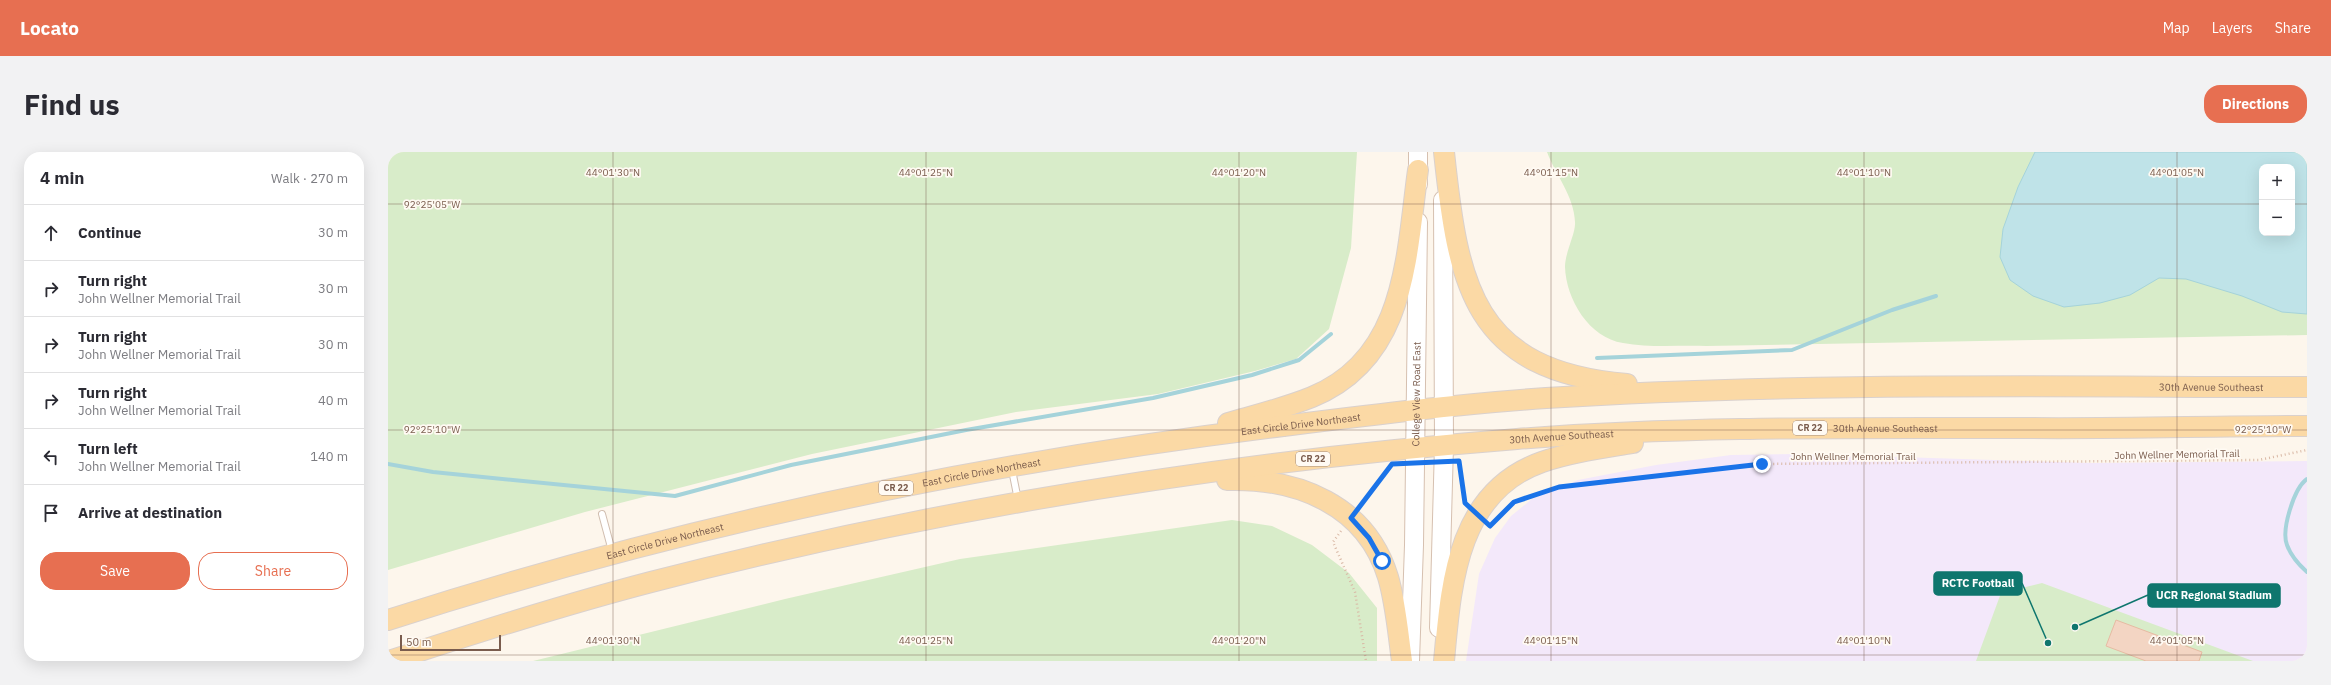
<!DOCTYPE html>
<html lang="en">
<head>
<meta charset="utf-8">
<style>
  body { margin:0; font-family:"IBM Plex Sans",sans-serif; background:#f2f2f3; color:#2b2b33 }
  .controls { position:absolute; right:12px; top:12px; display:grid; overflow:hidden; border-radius:8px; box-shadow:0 4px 16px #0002 }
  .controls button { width:36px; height:36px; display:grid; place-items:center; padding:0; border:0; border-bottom:1px solid #e1e1e2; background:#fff; color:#2b2b33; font:20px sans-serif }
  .scale { position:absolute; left:12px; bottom:10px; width:101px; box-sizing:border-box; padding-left:4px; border:2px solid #7a5c4d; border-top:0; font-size:11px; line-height:14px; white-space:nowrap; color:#7a5c4d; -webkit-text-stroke:3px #fffaf3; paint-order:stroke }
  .stop { position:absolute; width:12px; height:12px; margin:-9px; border:3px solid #1a73e8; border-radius:50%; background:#fff }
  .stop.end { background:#1a73e8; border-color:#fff; box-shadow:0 1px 4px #0008 }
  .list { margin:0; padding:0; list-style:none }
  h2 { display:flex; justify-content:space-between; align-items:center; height:52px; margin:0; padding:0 16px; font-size:17px }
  h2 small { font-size:13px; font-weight:400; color:#7c7c81 }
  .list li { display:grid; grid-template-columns:26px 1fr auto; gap:12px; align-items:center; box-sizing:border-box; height:56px; padding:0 16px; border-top:1px solid #e1e1e2 }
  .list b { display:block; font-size:15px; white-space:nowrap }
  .list p { margin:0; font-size:13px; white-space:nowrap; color:#7c7c81 }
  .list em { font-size:13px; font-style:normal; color:#7c7c81 }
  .actions { display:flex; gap:8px; padding:12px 16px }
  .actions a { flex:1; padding:9px 0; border:1px solid #e76f51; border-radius:16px; text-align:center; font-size:14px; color:#e76f51 }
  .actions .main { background:#e76f51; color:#fff }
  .icon { flex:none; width:22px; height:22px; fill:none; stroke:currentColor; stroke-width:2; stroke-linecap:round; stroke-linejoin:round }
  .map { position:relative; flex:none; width:1919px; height:509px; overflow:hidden; border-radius:16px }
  header { display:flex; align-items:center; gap:24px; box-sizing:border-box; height:56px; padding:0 20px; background:#e76f51; color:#fff }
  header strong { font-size:19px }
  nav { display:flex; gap:22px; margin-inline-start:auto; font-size:14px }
  .intro { display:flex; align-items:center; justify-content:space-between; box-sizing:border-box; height:96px; padding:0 24px }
  h1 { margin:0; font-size:28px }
  .button { padding:10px 18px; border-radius:16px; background:#e76f51; color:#fff; font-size:14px; font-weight:700 }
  main { display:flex; gap:24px; padding:0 24px }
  aside { flex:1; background:#fff; border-radius:16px; box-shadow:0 4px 16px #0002 }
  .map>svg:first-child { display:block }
  .education { fill:#f3e8fa }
  .green { fill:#d8ecc9; fill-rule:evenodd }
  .water { fill:#bfe3e8; stroke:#a5d3da; fill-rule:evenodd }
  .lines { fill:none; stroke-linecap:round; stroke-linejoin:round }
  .stream { stroke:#a5d3da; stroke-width:4 }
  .building { fill:#f3d5c3; stroke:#e6bba3 }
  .lane-casing { stroke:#d1beb0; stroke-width:8 }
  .secondary-casing { stroke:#d6c0b0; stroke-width:20 }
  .primary-casing { stroke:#dad1cd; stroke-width:22 }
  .path { stroke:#d9b8a5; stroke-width:2.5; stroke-dasharray:1 3; stroke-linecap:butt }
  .lane { stroke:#fff; stroke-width:6 }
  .secondary { stroke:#fff; stroke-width:18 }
  .primary { stroke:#fbd9a5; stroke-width:20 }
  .route { stroke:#1a73e8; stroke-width:5 }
  .ticks { fill:none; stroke:#7a5c4d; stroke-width:1; stroke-opacity:0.45 }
  .labels { text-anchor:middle; stroke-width:3.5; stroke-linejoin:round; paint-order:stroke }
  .shield { fill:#fffaf3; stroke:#a28b7f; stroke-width:1 }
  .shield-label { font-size:9px; font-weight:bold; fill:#7a5c4d }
  .street-label { font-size:10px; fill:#7a5c4d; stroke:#fffaf3 }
  .ticks-label { font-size:10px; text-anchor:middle; fill:#7a5c4d; stroke:#fffaf3; stroke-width:3.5; stroke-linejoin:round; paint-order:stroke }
  .leader { fill:none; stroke:#0f766e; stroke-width:1.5 }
  .callout-dot { fill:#0f766e; stroke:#fffaf3; stroke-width:1.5 }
  .callout { fill:#0f766e; stroke:#0f766e; stroke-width:1.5 }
  .callout-label { font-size:11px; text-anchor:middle; font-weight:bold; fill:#fff }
</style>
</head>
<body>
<header>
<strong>Locato</strong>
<nav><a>Map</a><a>Layers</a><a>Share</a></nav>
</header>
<div class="intro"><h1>Find us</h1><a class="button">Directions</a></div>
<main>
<aside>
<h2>4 min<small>Walk · 270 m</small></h2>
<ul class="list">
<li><svg class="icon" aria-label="ahead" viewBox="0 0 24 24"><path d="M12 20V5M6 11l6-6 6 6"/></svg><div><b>Continue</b></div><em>30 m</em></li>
<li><svg class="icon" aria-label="right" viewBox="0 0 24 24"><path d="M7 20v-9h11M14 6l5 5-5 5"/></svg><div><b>Turn right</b><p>John Wellner Memorial Trail</p></div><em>30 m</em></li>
<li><svg class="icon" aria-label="right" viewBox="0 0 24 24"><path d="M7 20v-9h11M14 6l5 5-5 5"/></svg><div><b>Turn right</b><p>John Wellner Memorial Trail</p></div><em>30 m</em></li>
<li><svg class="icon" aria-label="right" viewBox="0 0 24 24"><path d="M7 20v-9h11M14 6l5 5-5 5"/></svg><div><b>Turn right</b><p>John Wellner Memorial Trail</p></div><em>40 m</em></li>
<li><svg class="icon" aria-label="left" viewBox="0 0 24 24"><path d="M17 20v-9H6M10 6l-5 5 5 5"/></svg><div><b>Turn left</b><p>John Wellner Memorial Trail</p></div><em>140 m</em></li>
<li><svg class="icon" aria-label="arrive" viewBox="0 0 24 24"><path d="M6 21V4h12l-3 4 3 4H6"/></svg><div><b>Arrive at destination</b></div></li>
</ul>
<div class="actions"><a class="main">Save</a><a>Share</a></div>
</aside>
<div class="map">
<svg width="1919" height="509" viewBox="0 0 1919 509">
  <rect width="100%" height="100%" fill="#fdf6ec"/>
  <path class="education" d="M1416,302l288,9 215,-2v200h-841l13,-87 16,-36 16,-22 21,-17 46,-19 78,-15 75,-10z"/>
  <path class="green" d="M0,0h969l-6,96 -22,81 -33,30 -41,12 -97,23 -142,18 -204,42 -227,58 -197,58z
    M1159,0h760v183l-601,11c-27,-1 -56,2 -83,-3 -34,-5 -57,-44 -58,-76 0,-15 11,-34 10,-45 -1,-26 -19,-46 -28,-70zM1874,15h30v66h-30z
    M844,368l40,6 40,19 37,28 28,35v53h-844l252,-62 175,-40z
    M1654,431l211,78h-277l25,-68z"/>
  <path class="water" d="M1647,0h272v162l-25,-2 -40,-16 -56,-17 -27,-1 -29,17 -30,8 -36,4 -31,-11 -23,-16 -10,-23 3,-28 15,-42zM1874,15h30v66h-30z"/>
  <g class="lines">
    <path class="stream" d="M1209,206l195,-8 100,-40 44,-14
      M0,312l45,8 242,24 116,-31 175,-35 187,-32 99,-23 47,-15 32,-26
      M1919,327c-13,9 -26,51 -20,66 4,11 11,19 20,27"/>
  </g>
  <path class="building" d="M1728,468l86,32 -3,9h-53l-40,-15z"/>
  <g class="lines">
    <defs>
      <path id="lane" d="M624,318l6,30
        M214,362l10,37"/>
      <g id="secondary">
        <path d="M1030,32v-32"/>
        <path d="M1051,476l5,-182 -1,-246"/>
        <path id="s1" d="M1022,509l4,-116 4,-323"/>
      </g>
      <g id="primary">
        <path d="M1056,0c14,133 28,219 183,232"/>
        <path d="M840,271c28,-8 57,-15 84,-26 95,-39 94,-141 106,-227"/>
        <path d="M839,328c71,-2 139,25 161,97 8,27 10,56 14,84"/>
        <path id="s2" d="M0,468c292,-94 591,-157 895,-194 88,-11 175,-22 263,-28 253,-16 507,-11 761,-11"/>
        <path id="s3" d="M1,509c87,-28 174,-56 262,-79 283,-73 574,-120 866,-143 168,-13 338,-11 507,-11 94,1 189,-2 283,-2"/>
        <path d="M1056,509c7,-75 12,-169 98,-199 29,-10 61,-14 91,-19"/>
      </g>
    </defs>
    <use href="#lane" class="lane-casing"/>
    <use href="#secondary" class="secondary-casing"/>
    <use href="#primary" class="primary-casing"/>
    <path class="path" d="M1072,315l5,36
      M972,355l30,-39
      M1106,371l20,-21 45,-15 202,-23 498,-4 48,-10
      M953,379l-8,11 22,50 11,69"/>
    <use href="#lane" class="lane"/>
    <use href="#secondary" class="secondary"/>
    <use href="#primary" class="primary"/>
  </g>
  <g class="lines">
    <path class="route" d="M994,409l-13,-23 -18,-20 41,-54 67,-3 6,42 25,23 24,-24 45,-15 203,-23"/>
  </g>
  <path class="ticks" d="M225,0v509M538,0v509M851,0v509M1163,0v509M1476,0v509M1789,0v509M0,52h1874M1904,52h15M0,278h1919M0,503h1919"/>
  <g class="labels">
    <g class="shield">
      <rect x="1405" y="269" width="34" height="14" rx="3"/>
      <rect x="908" y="300" width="34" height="14" rx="3"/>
      <rect x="491" y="329" width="34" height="14" rx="3"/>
    </g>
    <g class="shield-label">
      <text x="1422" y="279">CR 22</text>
      <text x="925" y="310">CR 22</text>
      <text x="508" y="339">CR 22</text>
    </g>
    <g class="street-label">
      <text dy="4" stroke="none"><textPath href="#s2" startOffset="1847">30th Avenue Southeast</textPath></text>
      <text dy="4" stroke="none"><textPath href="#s1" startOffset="267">College View Road East</textPath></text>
      <text dy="4" stroke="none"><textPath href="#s2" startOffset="935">East Circle Drive Northeast</textPath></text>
      <text dy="4" stroke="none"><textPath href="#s3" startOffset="1521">30th Avenue Southeast</textPath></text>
      <text dy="4" stroke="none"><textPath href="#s3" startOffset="1197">30th Avenue Southeast</textPath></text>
      <text transform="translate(1789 302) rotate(-1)" y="4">John Wellner Memorial Trail</text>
      <text x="1465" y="308">John Wellner Memorial Trail</text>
      <text dy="4" stroke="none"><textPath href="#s2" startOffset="612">East Circle Drive Northeast</textPath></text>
      <text dy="4" stroke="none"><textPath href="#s2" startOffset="288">East Circle Drive Northeast</textPath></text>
    </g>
  </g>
  <g class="ticks-label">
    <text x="225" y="24">44°01'30"N</text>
    <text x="538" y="24">44°01'25"N</text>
    <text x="851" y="24">44°01'20"N</text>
    <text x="1163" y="24">44°01'15"N</text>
    <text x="1476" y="24">44°01'10"N</text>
    <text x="1789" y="24">44°01'05"N</text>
    <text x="44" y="56">92°25'05"W</text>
    <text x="1875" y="281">92°25'10"W</text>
    <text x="44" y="281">92°25'10"W</text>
    <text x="225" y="492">44°01'30"N</text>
    <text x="538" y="492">44°01'25"N</text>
    <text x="851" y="492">44°01'20"N</text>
    <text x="1163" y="492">44°01'15"N</text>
    <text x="1476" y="492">44°01'10"N</text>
    <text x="1789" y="492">44°01'05"N</text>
  </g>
  <path class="leader" d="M1660 491L1634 431M1687 475L1760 443"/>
  <g class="callout-dot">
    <circle cx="1660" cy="491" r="4"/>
    <circle cx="1687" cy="475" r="4"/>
  </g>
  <g class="callout">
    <rect x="1546" y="420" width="88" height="23" rx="4"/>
    <rect x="1760" y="432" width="132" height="23" rx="4"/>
  </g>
  <g class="callout-label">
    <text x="1590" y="435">RCTC Football</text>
    <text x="1826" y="447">UCR Regional Stadium</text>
  </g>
</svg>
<div class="controls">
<button>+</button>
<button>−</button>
</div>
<div class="scale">50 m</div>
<div class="stop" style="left:994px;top:409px"></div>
<div class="stop end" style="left:1374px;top:312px"></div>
</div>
</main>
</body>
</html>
